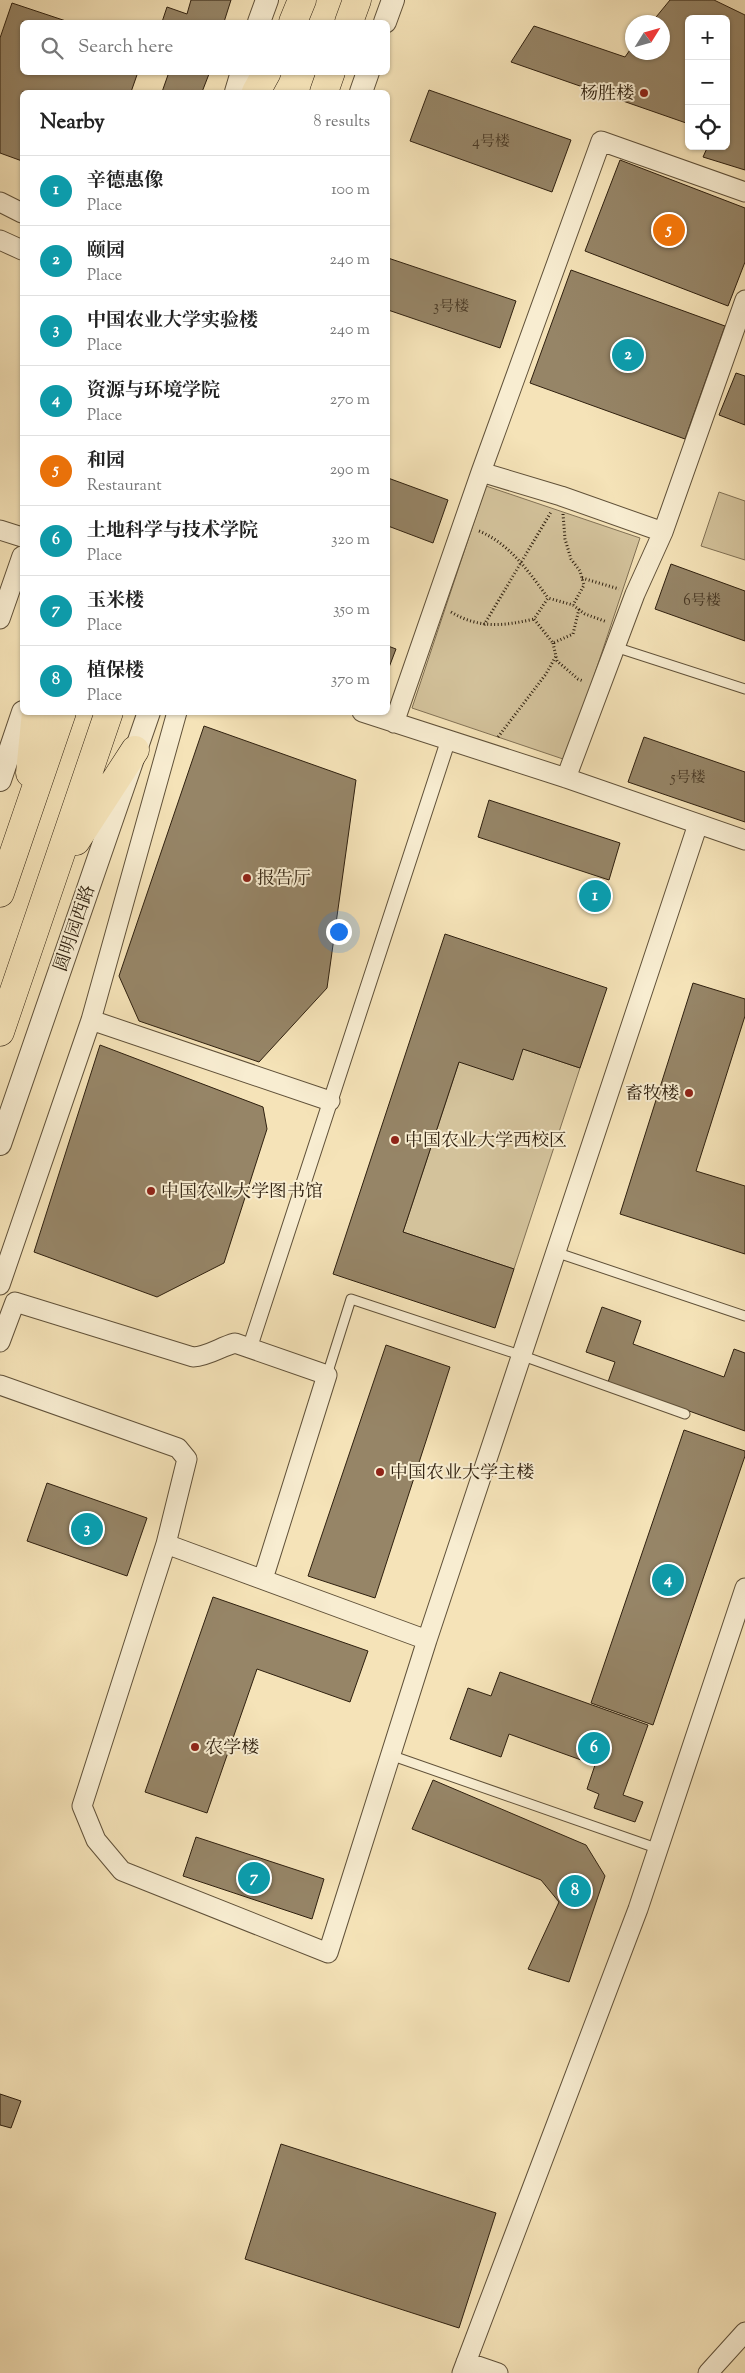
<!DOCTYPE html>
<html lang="en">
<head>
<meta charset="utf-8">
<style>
  body { margin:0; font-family:"Sorts Mill Goudy","Noto Serif SC",serif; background:#f2f2f2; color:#222 }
  .controls { position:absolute; right:15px; top:15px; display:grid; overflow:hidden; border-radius:8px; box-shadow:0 1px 4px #0004 }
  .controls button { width:45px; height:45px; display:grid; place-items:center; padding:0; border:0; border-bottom:1px solid #e0e0e0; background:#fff; color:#222; font:25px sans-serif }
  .compass { position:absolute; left:625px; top:15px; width:45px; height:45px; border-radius:50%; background:#fff; box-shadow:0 1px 4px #0004; rotate:53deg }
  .you { position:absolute; left:338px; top:931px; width:18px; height:18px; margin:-12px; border:4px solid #fff; border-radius:50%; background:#1a73e8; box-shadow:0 0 0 8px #1a73e833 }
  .badge { display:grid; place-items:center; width:32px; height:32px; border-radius:50%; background:#8f2418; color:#fff; font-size:16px; font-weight:700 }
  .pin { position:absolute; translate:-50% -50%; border:2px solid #fff; box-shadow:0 1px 5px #0006 }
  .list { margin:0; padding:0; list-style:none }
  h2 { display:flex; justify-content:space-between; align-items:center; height:65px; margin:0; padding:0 20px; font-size:21px }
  h2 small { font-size:16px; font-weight:400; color:#767676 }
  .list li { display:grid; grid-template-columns:32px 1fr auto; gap:15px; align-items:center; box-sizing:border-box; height:70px; padding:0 20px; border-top:1px solid #e0e0e0 }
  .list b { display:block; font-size:19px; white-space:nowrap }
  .list p { margin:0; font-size:16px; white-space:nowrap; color:#767676 }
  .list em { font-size:16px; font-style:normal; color:#767676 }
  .icon { flex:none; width:28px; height:28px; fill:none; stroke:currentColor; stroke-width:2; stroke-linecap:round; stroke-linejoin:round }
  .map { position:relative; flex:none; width:745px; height:2373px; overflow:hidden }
  .search { position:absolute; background:#fff; box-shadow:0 1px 4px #0004; left:20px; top:20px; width:370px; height:55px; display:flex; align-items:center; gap:12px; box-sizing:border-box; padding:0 18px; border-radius:8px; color:#767676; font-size:19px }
  .panel { position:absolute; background:#fff; box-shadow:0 1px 4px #0004; left:20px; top:90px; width:370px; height:625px; border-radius:8px }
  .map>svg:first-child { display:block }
  .green { fill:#d3c29b; stroke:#817155 }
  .building { fill:#968567; stroke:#2f200f }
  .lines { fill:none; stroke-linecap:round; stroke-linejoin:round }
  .service-casing { stroke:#605139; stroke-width:11 }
  .pedestrian-casing { stroke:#605139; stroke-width:16 }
  .minor-casing { stroke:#605139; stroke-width:21 }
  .tertiary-casing { stroke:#605139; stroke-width:24 }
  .primary-casing { stroke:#2f200f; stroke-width:29 }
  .path { stroke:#2f200f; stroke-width:3; stroke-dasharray:1 2.5; stroke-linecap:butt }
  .service { stroke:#f8edd1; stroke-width:9 }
  .pedestrian { stroke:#f8edd1; stroke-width:14 }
  .minor { stroke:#f8edd1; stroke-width:19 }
  .tertiary { stroke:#f8edd1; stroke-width:22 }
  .primary { stroke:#f5e3b8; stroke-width:28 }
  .poi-dot { fill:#8f2418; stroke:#f8edd1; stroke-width:2 }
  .labels { text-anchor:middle; stroke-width:4; stroke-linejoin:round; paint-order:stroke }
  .number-label { font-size:15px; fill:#493925 }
  .poi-label { font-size:18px; fill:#2f200f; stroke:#f8edd1; text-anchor:start }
  .street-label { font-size:18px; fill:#2f200f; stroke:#f8edd1 }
</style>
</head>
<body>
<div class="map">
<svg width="745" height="2373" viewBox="0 0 745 2373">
  <rect width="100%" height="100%" fill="#f5e3b8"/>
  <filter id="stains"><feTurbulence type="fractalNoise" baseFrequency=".004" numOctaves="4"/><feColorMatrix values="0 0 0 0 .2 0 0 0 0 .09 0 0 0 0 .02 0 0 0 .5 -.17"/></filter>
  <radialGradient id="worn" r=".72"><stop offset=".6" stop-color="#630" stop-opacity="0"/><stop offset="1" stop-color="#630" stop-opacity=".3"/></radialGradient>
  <path class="green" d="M486,486l154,52 -74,222 -154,-52z
    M719,492l26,9v59l-44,-14z
    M523,1049l57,19 -66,201 -111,-37 56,-170z"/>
  <path class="building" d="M191,0h40l-7,22h-62l5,-15 20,7z
    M670,0h44l31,15v155l-42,-13 5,-11h18v-127h-37v105l-178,-62 23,-36 91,31 7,-10v5h30v-30h-10z
    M12,3l57,19h-47v50h116l-7,20h-109v69l-22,-8v-115z
    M169,72h35l5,2 -7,18h-40z
    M429,90l142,50 -19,52 -142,-51z
    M620,160l125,48v54l-17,44 -143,-55z
    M388,258l128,43 -16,47 -112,-38z
    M571,270l154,56 -40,113 -155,-56z
    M736,373l9,3v49l-26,-10z
    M388,478l60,22 -15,43 -45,-17z
    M671,564l74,27v50l-90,-32z
    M388,646l8,3 -8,21z
    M204,726l152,54 -29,208 -68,74 -120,-41 -20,-45z
    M644,737l101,35v50l-117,-40z
    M489,800l131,43 -11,37 -131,-43z
    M445,934l162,54 -27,80 -57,-19 -10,31 -54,-18 -56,170 111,37 -19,59 -162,-54z
    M693,983l52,16v17l-49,155 49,15v68l-125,-40z
    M100,1045l163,62 4,22 -43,134 -67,34 -123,-45z
    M602,1307l39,14 -8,23 91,33 10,-28 11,4v78l-137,-49 7,-20 -29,-10z
    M386,1345l64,22 -75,231 -67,-22z
    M684,1430l61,21v5l-92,269 -62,-22z
    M47,1483l100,35 -20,58 -100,-35z
    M213,1597l155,54 -18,51 -93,-33 -50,144 -62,-21z
    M500,1672l148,53 -25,70 20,7 -8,20 -41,-14 5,-14 -12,-5 8,-24 -86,-31 -8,23 -51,-18 18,-51 23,8z
    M433,1780l153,65 19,31 -36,106 -41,-13 31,-67 -18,-22 -129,-51z
    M196,1837l128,42 -12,40 -129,-43z
    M0,2094l21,7 -10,27 -11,-3z
    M281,2144l215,69 -37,115 -214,-69z"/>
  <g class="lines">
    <defs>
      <path id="service" d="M615,647l130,42
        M555,1252l190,64
        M327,1375l24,-76 172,57 162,58
        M390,1755l269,94"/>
      <path id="pedestrian" d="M250,1347l198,-606"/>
      <path id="minor" d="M0,202l22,11
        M0,240l22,10
        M481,472l80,24 102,36
        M0,530l22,7
        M0,619l22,-63
        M362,712l204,66 179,62
        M394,723l87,-251 120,-331 144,51
        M566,778l69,-184 28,-62 82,-232
        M91,1020l239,81
        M0,1285l91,-265 86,-308
        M0,1342l15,-40 178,55c16,-1 27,-10 42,-14l92,32 -64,204
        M0,1385l178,63 9,11 -21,85 261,96 -99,313 -206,-82 -26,-31 -14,-34 84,-262
        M427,1640l271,-816
        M466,2362l32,11
        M462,2373l176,-464 107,-321
        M708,2373l37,-41"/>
      <path id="tertiary" d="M259,22l8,-22
        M385,22l8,-22
        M236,92l6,-20
        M361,92l7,-20
        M0,780l23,-68
        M0,1144l149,-432"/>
      <path id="primary" d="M293,22l9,-22
        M349,22l8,-22
        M256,92l11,-20
        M324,92l7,-20
        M30,773l6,-61
        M76,841l59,-91
        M0,893l62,-181
        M0,1032l109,-320"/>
    </defs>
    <use href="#service" class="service-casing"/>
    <use href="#pedestrian" class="pedestrian-casing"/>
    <use href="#minor" class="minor-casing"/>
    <use href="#tertiary" class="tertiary-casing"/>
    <use href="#primary" class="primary-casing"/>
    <path class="path" d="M563,514l2,25 6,20 9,12 4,14 -11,20
      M479,531c31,13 50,41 69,67
      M582,578l37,11
      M579,609l-6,25 -20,9 -19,-24 14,-21 25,7 12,9 22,8
      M451,612c28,17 53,14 83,7
      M484,625l67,-113
      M553,643l4,18 21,18 5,2
      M498,737l48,-63 10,-18"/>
    <use href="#service" class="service"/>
    <use href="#pedestrian" class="pedestrian"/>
    <use href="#minor" class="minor"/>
    <use href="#tertiary" class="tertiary"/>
    <use href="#primary" class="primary"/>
  </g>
  <g class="poi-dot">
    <circle cx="644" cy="93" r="5"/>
    <circle cx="247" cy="878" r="5"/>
    <circle cx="689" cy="1093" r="5"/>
    <circle cx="395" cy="1140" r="5"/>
    <circle cx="151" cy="1191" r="5"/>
    <circle cx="380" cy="1472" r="5"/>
    <circle cx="195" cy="1747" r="5"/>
  </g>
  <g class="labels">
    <g class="number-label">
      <text x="491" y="146">4号楼</text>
      <text x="451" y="311">3号楼</text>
      <text x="702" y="605">6号楼</text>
      <text x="688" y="782">5号楼</text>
    </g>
    <g class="poi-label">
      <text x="634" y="99" text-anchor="end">杨胜楼</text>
      <text x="257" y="884">报告厅</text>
      <text x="679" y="1099" text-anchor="end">畜牧楼</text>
      <text x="405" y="1146">中国农业大学西校区</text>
      <text x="161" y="1197">中国农业大学图书馆</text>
      <text x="390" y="1478">中国农业大学主楼</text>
      <text x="205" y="1753">农学楼</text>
    </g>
    <g class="street-label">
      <text transform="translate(74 928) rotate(-71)" y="6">圆明园西路</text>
    </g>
  </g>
  <rect width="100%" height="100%" filter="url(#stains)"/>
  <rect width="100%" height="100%" fill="url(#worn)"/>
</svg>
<div class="controls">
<button>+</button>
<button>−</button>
<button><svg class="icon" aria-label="locate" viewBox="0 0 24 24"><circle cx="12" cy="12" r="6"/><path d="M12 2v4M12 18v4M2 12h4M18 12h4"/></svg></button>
</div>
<svg class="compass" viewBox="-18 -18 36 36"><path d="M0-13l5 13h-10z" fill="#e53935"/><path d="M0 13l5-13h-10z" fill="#767676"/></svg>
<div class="you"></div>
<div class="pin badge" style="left:595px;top:896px;background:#0f9aa8">1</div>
<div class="pin badge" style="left:628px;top:355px;background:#0f9aa8">2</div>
<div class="pin badge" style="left:87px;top:1529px;background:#0f9aa8">3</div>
<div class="pin badge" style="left:668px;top:1580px;background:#0f9aa8">4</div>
<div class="pin badge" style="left:669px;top:230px;background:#e8710a">5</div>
<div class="pin badge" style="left:594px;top:1748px;background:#0f9aa8">6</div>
<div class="pin badge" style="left:254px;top:1878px;background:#0f9aa8">7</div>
<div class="pin badge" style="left:575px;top:1891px;background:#0f9aa8">8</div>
<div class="search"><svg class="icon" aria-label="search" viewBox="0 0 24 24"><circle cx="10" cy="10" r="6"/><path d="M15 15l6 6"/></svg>Search here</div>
<section class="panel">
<h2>Nearby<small>8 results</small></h2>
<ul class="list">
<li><span class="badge" style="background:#0f9aa8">1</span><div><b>辛德惠像</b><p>Place</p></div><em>100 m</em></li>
<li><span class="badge" style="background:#0f9aa8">2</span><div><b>颐园</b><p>Place</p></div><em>240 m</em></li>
<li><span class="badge" style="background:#0f9aa8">3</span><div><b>中国农业大学实验楼</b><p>Place</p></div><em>240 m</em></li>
<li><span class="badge" style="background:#0f9aa8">4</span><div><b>资源与环境学院</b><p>Place</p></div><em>270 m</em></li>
<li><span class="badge" style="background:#e8710a">5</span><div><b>和园</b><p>Restaurant</p></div><em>290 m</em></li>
<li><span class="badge" style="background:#0f9aa8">6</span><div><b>土地科学与技术学院</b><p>Place</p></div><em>320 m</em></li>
<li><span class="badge" style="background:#0f9aa8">7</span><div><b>玉米楼</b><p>Place</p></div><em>350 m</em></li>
<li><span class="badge" style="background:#0f9aa8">8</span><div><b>植保楼</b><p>Place</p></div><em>370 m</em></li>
</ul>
</section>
</div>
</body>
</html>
